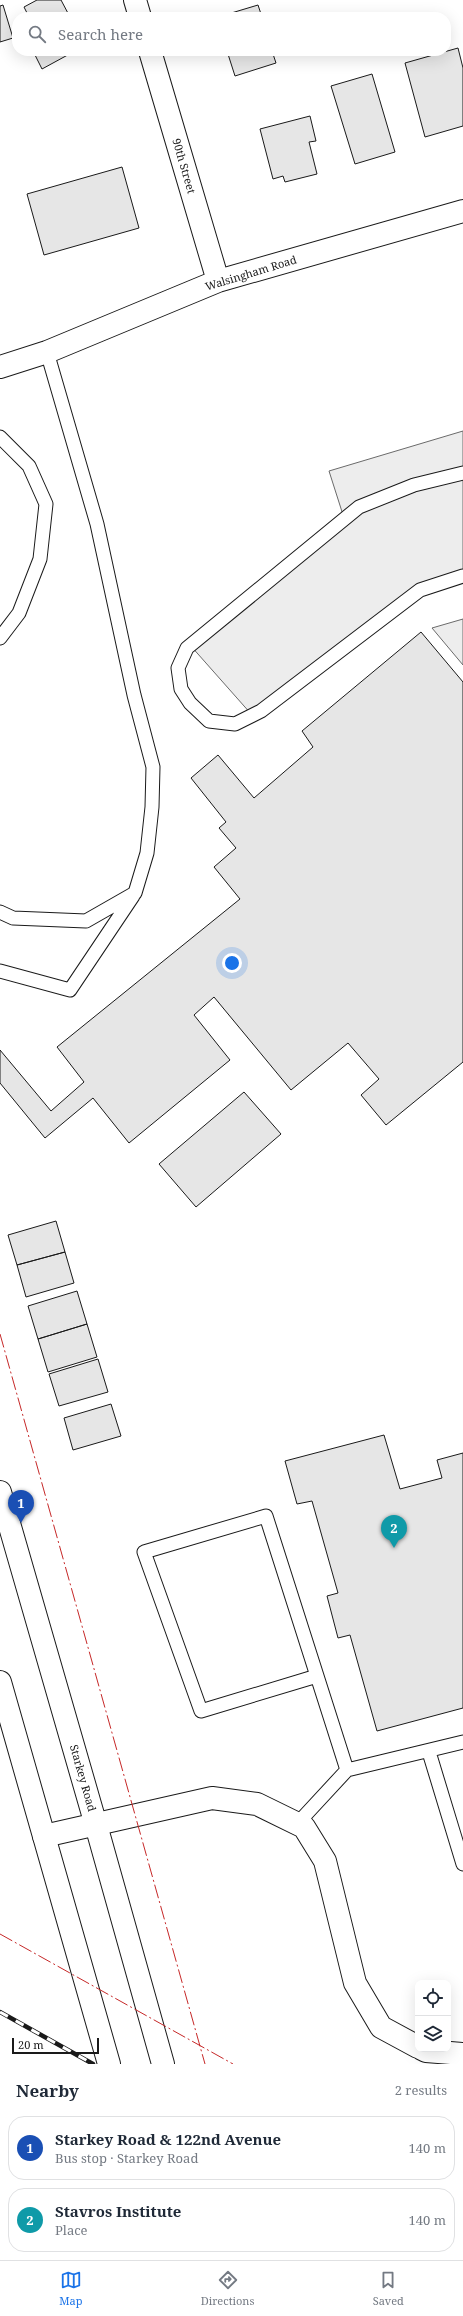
<!DOCTYPE html>
<html lang="en">
<head>
<meta charset="utf-8">
<style>
  body { margin:0; font-family:"Noto Serif",serif; background:#f2f2f3; color:#1f2937 }
  .controls { position:absolute; right:12px; bottom:12px; display:grid; overflow:hidden; border-radius:8px; box-shadow:0 4px 16px #0002 }
  .controls button { width:36px; height:36px; display:grid; place-items:center; padding:0; border:0; border-bottom:1px solid #e0e1e3; background:#fff; color:#1f2937; font:20px sans-serif }
  .scale { position:absolute; left:12px; bottom:10px; width:87px; box-sizing:border-box; padding-left:4px; border:2px solid #1a1a1a; border-top:0; font-size:11px; line-height:14px; white-space:nowrap; color:#1a1a1a; -webkit-text-stroke:3px #fff; paint-order:stroke }
  .you { position:absolute; left:232px; top:963px; width:14px; height:14px; margin:-10px; border:3px solid #fff; border-radius:50%; background:#1a73e8; box-shadow:0 0 0 6px #1a73e833 }
  .badge { display:grid; place-items:center; width:26px; height:26px; border-radius:50%; background:#1a73e8; color:#fff; font-size:13px; font-weight:700 }
  .pin { position:absolute; translate:-50% -33px; filter:drop-shadow(0 1px 2px #0008) }
  .pin::after { content:''; position:absolute; top:21px; width:14px; height:12px; background:inherit; clip-path:polygon(0 0,100% 0,50% 100%) }
  .list { margin:0; padding:0; list-style:none }
  h2 { display:flex; justify-content:space-between; align-items:center; height:52px; margin:0; padding:0 16px; font-size:17px }
  h2 small { font-size:13px; font-weight:400; color:#747a83 }
  .list li { display:grid; grid-template-columns:26px 1fr auto; gap:12px; align-items:center; box-sizing:border-box; height:64px; margin:0 8px 8px; padding:0 8px; border:1px solid #e0e1e3; border-radius:16px }
  .list b { display:block; font-size:15px; white-space:nowrap }
  .list p { margin:0; font-size:13px; white-space:nowrap; color:#747a83 }
  .list em { font-size:13px; font-style:normal; color:#747a83 }
  .icon { flex:none; width:22px; height:22px; fill:none; stroke:currentColor; stroke-width:2; stroke-linecap:round; stroke-linejoin:round }
  .map { position:relative; flex:none; width:463px; height:2064px; overflow:hidden }
  .search { position:absolute; background:#fff; box-shadow:0 4px 16px #0002; left:12px; right:12px; top:12px; height:44px; display:flex; align-items:center; gap:10px; box-sizing:border-box; padding:0 14px; border-radius:16px; color:#747a83; font-size:15px }
  .sheet { height:196px; background:#fff }
  nav { display:flex; justify-content:space-around; align-items:center; box-sizing:border-box; height:56px; border-top:1px solid #e0e1e3; background:#fff; font-size:11px; color:#747a83 }
  nav a { display:grid; justify-items:center; gap:2px }
  nav .on { color:#1a73e8 }
  .map>svg:first-child { display:block }
  .built { fill:#ededed; stroke:#6a6a6a }
  .building { fill:#e6e6e6; stroke:#1a1a1a }
  .lines { fill:none; stroke-linecap:round; stroke-linejoin:round }
  .service-casing { stroke:#1a1a1a; stroke-width:15 }
  .minor-casing { stroke:#1a1a1a; stroke-width:24 }
  .secondary-casing { stroke:#1a1a1a; stroke-width:24 }
  .service { stroke:#fff; stroke-width:13 }
  .minor { stroke:#fff; stroke-width:22 }
  .secondary { stroke:#fff; stroke-width:22 }
  .rail-casing { stroke:#1a1a1a; stroke-width:4.5 }
  .rail { stroke:#fff; stroke-width:3; stroke-dasharray:9; stroke-linecap:butt }
  .power { stroke:#c62828; stroke-width:1; stroke-dasharray:14 3 2 3; stroke-linecap:butt }
  .labels { text-anchor:middle; stroke-width:3; stroke-linejoin:round; paint-order:stroke }
  .street-label { font-size:11px; fill:#1a1a1a; stroke:#fff }
</style>
</head>
<body>
<div class="map">
<svg width="463" height="2064" viewBox="0 0 463 2064">
  <rect width="100%" height="100%" fill="#fff"/>
  <path class="built" d="M463,431v145l-43,14 -168,125 -62,-70 154,-127 -15,-47z
    M463,619v46l-31,-37z"/>
  <path class="building" d="M37,0h24l9,17h-41l-5,-10z
    M3,5l10,33 -13,4v-36z
    M258,5l4,12h-44z
    M458,48l5,20v58l-38,11 -20,-74z
    M33,51h42l-33,18z
    M227,51h45l4,12 -41,13z
    M372,74l23,78 -40,12 -24,-78z
    M310,116l6,25 -7,1 8,32 -32,8 -2,-6 -10,3 -13,-50z
    M122,167l17,61 -95,27 -17,-61z
    M421,632l42,50v380l-77,63 -25,-30 18,-16 -31,-36 -57,47 -77,-93 -20,18 36,45 -101,83 -36,-45 -48,40 -45,-55v-33l51,61 33,-29 -27,-35 183,-148 -26,-32 22,-19 -17,-20 7,-6 -35,-44 27,-23 36,43 59,-51 -11,-16z
    M244,1092l37,42 -85,73 -37,-43z
    M56,1221l9,31 -48,13 -9,-30z
    M65,1252l9,31 -48,14 -9,-32z
    M77,1291l10,33 -49,15 -10,-33z
    M87,1324l10,33 -49,15 -10,-33z
    M98,1359l10,33 -49,14 -10,-32z
    M111,1404l10,32 -48,14 -9,-32z
    M384,1435l16,54 42,-11 -5,-18 26,-7v255l-86,23 -27,-96 -12,3 -11,-42 11,-3 -26,-92 -15,3 -12,-43z"/>
  <g class="lines">
    <defs>
      <path id="service" d="M0,437l29,29 17,38 -6,55 -21,54 -19,25
        M463,473l-49,12 -55,22 -172,141 -9,20 3,21 9,14 19,18 26,3 26,-13 159,-121 43,-14
        M0,912l13,6 73,3 49,-28 12,-40 5,-46 1,-40 -19,-72 -37,-171 -50,-172
        M0,971l70,19 63,-94
        M317,1676l-116,35 -57,-159 122,-36 81,254 116,-28
        M429,1752l34,112
        M297,1824l50,-54"/>
      <path id="minor" d="M135,0l5,17
        M150,51l68,230
        M0,367l47,-15 171,-71 245,-70
        M44,1836l168,-38 45,6 47,23 21,34 30,122 26,44 37,20
        M422,2049l4,2 37,3"/>
      <path id="secondary" d="M0,1492l96,333 67,239
        M0,1682l109,382"/>
    </defs>
    <use href="#service" class="service-casing"/>
    <use href="#minor" class="minor-casing"/>
    <use href="#secondary" class="secondary-casing"/>
    <use href="#service" class="service"/>
    <use href="#minor" class="minor"/>
    <use href="#secondary" class="secondary"/>
    <defs>
      <path id="rail" d="M0,2012l93,52"/>
    </defs>
    <use href="#rail" class="rail-casing"/>
    <use href="#rail" class="rail"/>
    <path class="power" d="M0,1334l205,730
      M0,1934l233,130"/>
  </g>
  <g class="labels">
    <g class="street-label">
      <text transform="translate(184 166) rotate(74)" y="4">90th Street</text>
      <text transform="translate(251 273) rotate(-17)" y="4">Walsingham Road</text>
      <text transform="translate(83 1778) rotate(74)" y="4">Starkey Road</text>
    </g>
  </g>
</svg>
<div class="controls">
<button><svg class="icon" aria-label="locate" viewBox="0 0 24 24"><circle cx="12" cy="12" r="6"/><path d="M12 2v4M12 18v4M2 12h4M18 12h4"/></svg></button>
<button><svg class="icon" aria-label="layers" viewBox="0 0 24 24"><path d="M12 4l9 5-9 5-9-5zM3 14l9 5 9-5"/></svg></button>
</div>
<div class="scale">20 m</div>
<div class="you"></div>
<div class="pin badge" style="left:21px;top:1523px;background:#1a4fb4">1</div>
<div class="pin badge" style="left:394px;top:1548px;background:#0f9aa8">2</div>
<div class="search"><svg class="icon" aria-label="search" viewBox="0 0 24 24"><circle cx="10" cy="10" r="6"/><path d="M15 15l6 6"/></svg>Search here</div>
</div>
<section class="sheet">
<h2>Nearby<small>2 results</small></h2>
<ul class="list">
<li><span class="badge" style="background:#1a4fb4">1</span><div><b>Starkey Road &amp; 122nd Avenue</b><p>Bus stop · Starkey Road</p></div><em>140 m</em></li>
<li><span class="badge" style="background:#0f9aa8">2</span><div><b>Stavros Institute</b><p>Place</p></div><em>140 m</em></li>
</ul>
</section>
<nav>
<a class="on"><svg class="icon" aria-label="map" viewBox="0 0 24 24"><path d="M3 6l6-2 6 2 6-2v14l-6 2-6-2-6 2zM9 4v14M15 6v14"/></svg>Map</a>
<a><svg class="icon" aria-label="directions" viewBox="0 0 24 24"><path d="M12 3l9 9-9 9-9-9zM9 14v-3h6M13 9l2 2-2 2"/></svg>Directions</a>
<a><svg class="icon" aria-label="saved" viewBox="0 0 24 24"><path d="M7 4h10v16l-5-4-5 4z"/></svg>Saved</a>
</nav>
</body>
</html>
